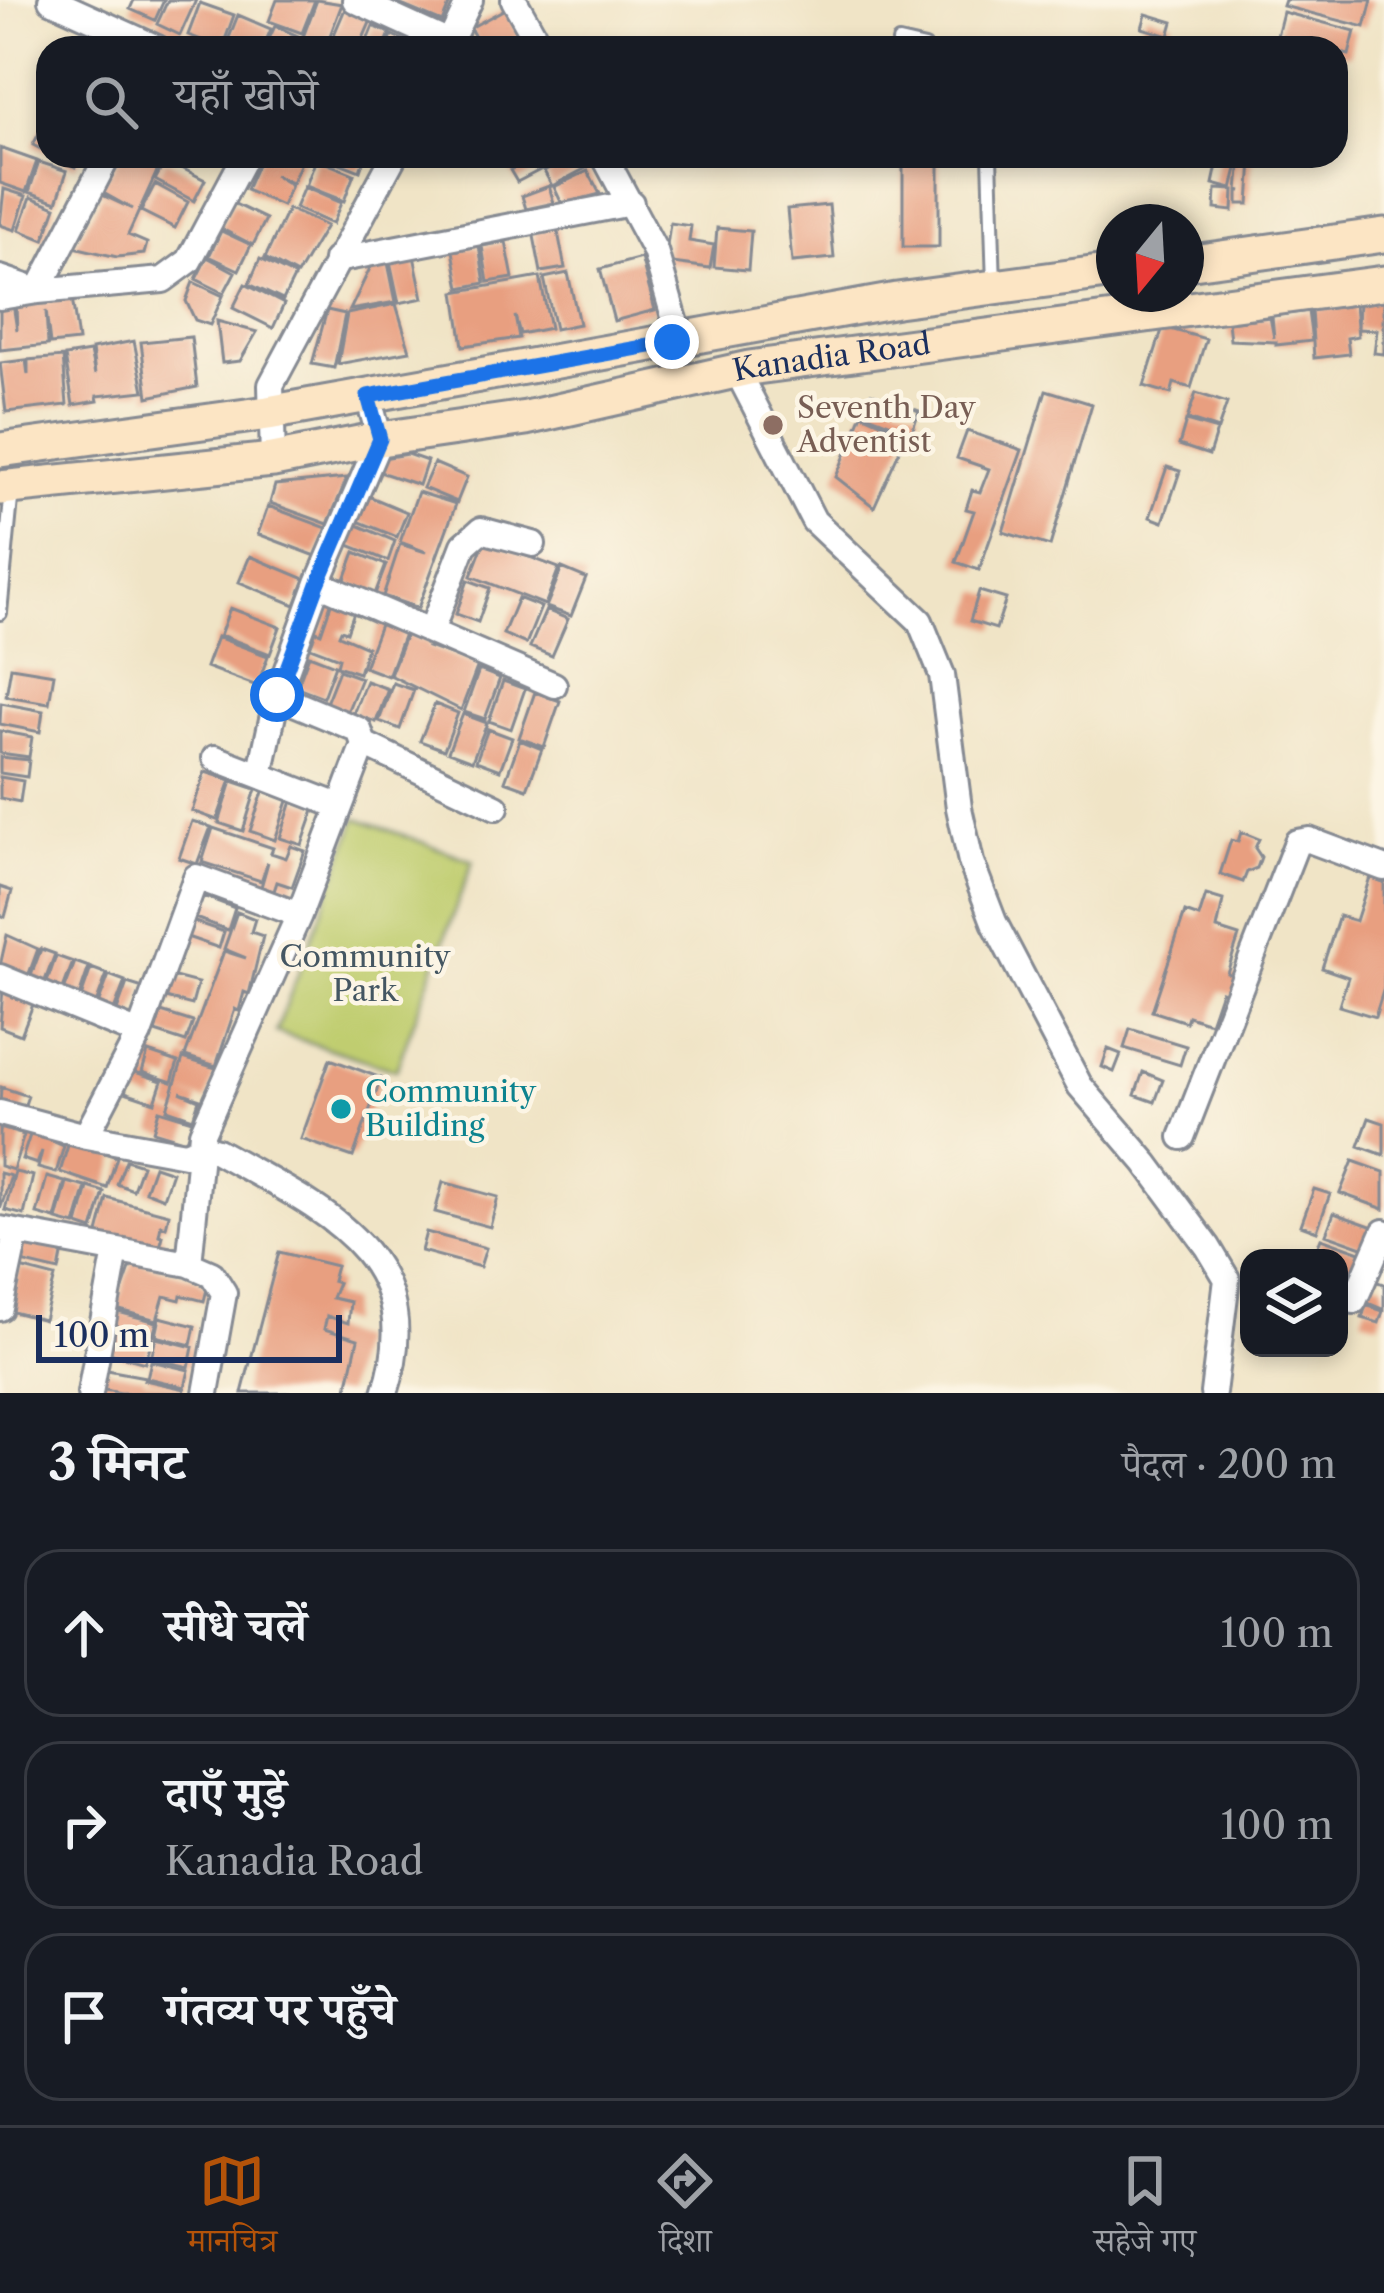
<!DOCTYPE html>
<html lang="hi">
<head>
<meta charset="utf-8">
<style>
  body { margin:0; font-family:"Libre Caslon Text","Noto Serif Devanagari",serif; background:#20242c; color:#f1f3f6 }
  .controls { position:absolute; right:36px; bottom:36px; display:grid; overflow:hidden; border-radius:24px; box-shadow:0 6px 18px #0003 }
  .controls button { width:108px; height:108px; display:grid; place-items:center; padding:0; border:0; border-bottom:3px solid #363941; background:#171b24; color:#f1f3f6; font:60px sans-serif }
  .compass { position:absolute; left:1096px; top:204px; width:108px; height:108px; border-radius:50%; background:#171b24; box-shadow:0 6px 18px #0003; rotate:198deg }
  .scale { position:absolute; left:36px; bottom:30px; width:306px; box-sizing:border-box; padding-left:12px; border:6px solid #1b2f5e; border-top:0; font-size:33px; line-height:42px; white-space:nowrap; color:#1b2f5e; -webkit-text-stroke:9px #fcf5e5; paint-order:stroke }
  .stop { position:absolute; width:36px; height:36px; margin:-27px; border:9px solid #1a73e8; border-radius:50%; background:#fff }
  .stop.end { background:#1a73e8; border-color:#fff; box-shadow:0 3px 12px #0008 }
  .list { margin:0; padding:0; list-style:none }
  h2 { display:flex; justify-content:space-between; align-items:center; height:156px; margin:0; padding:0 48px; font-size:51px }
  h2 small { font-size:39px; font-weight:400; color:#9ea1a6 }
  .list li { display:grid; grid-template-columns:78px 1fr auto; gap:36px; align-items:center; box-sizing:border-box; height:168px; margin:0 24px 24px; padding:0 24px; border:3px solid #363941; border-radius:36px }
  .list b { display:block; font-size:45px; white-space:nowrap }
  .list p { margin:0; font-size:39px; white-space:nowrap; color:#9ea1a6 }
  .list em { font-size:39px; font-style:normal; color:#9ea1a6 }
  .icon { flex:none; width:66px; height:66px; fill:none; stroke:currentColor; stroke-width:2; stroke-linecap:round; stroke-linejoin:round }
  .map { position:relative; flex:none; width:1384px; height:1393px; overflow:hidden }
  .search { position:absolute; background:#171b24; box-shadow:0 6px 18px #0003; left:36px; right:36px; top:36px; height:132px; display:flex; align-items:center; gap:30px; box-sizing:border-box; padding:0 42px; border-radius:36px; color:#9ea1a6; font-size:45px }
  .sheet { height:732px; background:#171b24 }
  nav { display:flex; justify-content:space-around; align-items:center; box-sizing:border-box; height:168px; border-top:3px solid #363941; background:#171b24; font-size:33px; color:#9ea1a6 }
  nav a { display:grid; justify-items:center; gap:6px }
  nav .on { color:#b45309 }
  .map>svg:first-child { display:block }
  .green { fill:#c0cd6f; stroke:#6e7e66; stroke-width:3 }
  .building { fill:#e89f80 }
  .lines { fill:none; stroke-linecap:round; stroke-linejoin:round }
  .service-casing { stroke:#868a92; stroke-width:18 }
  .minor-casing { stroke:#868a92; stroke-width:30 }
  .secondary-casing { stroke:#868a92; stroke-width:39 }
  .service { stroke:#fff; stroke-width:12 }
  .minor { stroke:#fff; stroke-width:24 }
  .secondary { stroke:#fce5c4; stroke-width:33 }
  .route { stroke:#1a73e8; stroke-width:15 }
  .education-dot { fill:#8d6e63; stroke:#fcf5e5; stroke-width:4.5 }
  .culture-dot { fill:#0f9aa8; stroke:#fcf5e5; stroke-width:4.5 }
  .labels { text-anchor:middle; stroke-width:9; stroke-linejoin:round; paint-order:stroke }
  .street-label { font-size:30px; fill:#1b2f5e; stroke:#fcf5e5 }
  .education-label { font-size:30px; fill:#785e54; stroke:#fcf5e5; text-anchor:start }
  .park-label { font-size:30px; fill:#445662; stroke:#fcf5e5 }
  .culture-label { font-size:30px; fill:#0d838f; stroke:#fcf5e5; text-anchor:start }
</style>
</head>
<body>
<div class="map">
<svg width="1384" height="1393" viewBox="0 0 1384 1393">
  <rect width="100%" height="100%" fill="#fcf5e5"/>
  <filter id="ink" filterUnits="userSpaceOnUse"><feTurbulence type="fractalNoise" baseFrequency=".00833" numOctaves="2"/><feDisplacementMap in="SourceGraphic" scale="24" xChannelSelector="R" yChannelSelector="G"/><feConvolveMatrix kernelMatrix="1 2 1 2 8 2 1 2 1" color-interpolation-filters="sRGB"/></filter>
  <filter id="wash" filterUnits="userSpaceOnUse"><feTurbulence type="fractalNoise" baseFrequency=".004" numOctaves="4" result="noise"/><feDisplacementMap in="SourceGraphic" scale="48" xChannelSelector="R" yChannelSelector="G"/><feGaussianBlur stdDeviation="2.7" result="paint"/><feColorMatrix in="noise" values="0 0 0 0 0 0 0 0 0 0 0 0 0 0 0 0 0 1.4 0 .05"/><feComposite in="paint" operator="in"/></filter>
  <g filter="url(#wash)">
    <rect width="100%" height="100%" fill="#f0e4c6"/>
    <path class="green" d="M357,818l116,43 -77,209 -120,-38z"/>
    <g id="blocks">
      <path class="building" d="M134,0h30l-9,20 -25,-11z
        M168,0h28l-16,35 -23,-11z
        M277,0h38l-13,33 -33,-12z
        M317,0l25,4 -16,42 -23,-9z
        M389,0h62l-9,22z
        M1285,0h87l-7,27 -82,-21z
        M200,3l34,12 -12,33 -34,-13z
        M345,9l26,11 -12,28 -29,-4z
        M505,9l17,31 -16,8h-25l-11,-20z
        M1283,12l72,19 -6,24 -13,-3v-4l-59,-12z
        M1146,14l27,8 -4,14 -27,-8z
        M238,15l33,14 -8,19h-38z
        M275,26l23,10 -5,12h-28z
        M373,26l17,7 -6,15h-20z
        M94,27l40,21h-51z
        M392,35l29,13h-34z
        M43,126l5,2v25l-15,-8z
        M0,148l37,13 -11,31 -26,-9z
        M54,156h26l-5,11z
        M120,156h44l-36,79 19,8 -3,11 -27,3 -43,-10 28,-52 30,14 -34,-19z
        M261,156l42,2 -11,25 -18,-8 17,10 -9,21 -36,-16z
        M322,156h43l-5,15z
        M537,156l7,12 -27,14 -7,-12z
        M571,156h8l7,12 -34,18 -8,-15z
        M903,156h36v91h-36z
        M1219,156h21l-8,33 -19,-5z
        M316,159l38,15 -10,27 -38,-15z
        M166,160l39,20 -11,21 -39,-21z
        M1241,160h11l-3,44h-11v-13h4l-4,-1z
        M39,162l28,9 -10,31 -28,-10z
        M588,171l12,23 -38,10 -8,-17z
        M155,184l33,18 -13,26 -34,-17z
        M549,186l5,17 -28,6 -4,-13z
        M304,187l37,16 -9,21 -37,-16z
        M4,189l22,7 -11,34 -15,-5z
        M1216,189l18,1 -1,21 -18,-2z
        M31,197l25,10 -12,33 -25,-10z
        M233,203l33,16 -13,26 -33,-17z
        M829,205l5,53 -42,4 -5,-53z
        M288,209l38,17 -29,49 -32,-17z
        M670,223l21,3 -2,15 25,4 -4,23 -45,-6z
        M557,227l8,41 -24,4 -8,-41z
        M717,228l34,3 -3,39 -34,-3z
        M221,231l30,14 -12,25 -30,-14z
        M506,242l7,36 -25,4 -6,-36z
        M479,246l6,37 -25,5 -7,-37z
        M414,256l9,42 -24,5 -9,-42z
        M207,257l28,15 -11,21 -28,-14z
        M641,258l14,52 -41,11 -14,-52z
        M260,259l35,17 -12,24 -34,-16z
        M388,263l8,39 -46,8 22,-46z
        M568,273l11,51 -24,5 -11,-51z
        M540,277l10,51 -30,6 -5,-18 4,22 -56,8 -8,-54z
        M193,282l30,14 -13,29 -15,-5 -9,-19z
        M245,284l39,20 -11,24 -40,-20z
        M72,297l6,44 -28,3 -4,-33 2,34 -48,5v-45l13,-1 4,26 -1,-24z
        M1384,299v55l-10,-1 3,-23 -19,-1 1,-29z
        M396,304l14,47 -72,13 9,-50z
        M1355,305l3,31 -11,2 2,16 -35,4 -3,-48z
        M327,310l18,4 -11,54 -22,-4z
        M1308,311l4,30 -36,4v-3l-46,-2 -2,-18 42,-5 4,21 -2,-22z
        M217,321l40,11 -17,29 -18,2z
        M1163,327l43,12 -15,49 -17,-5 -3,11 -27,-8z
        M191,337l6,50 -49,10 -7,-55z
        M134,341l10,50 -47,5 1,5 -25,4 -8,-49 25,-4 5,23 -3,-26z
        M63,357l4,48 -61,7 -6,-49 26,-3 2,15v-15z
        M1046,390l46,14 -42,142 -47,-14z
        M871,393l48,18 -7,21 -49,-19z
        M1196,393l31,10 -9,26 -31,-10z
        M862,414l45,20 -33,73 -38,-30z
        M1186,421l31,9 -8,25 -30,-10z
        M967,431l55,19 -43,120 -23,-8 18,-51 -8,-2 6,-19 8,2 9,-23 -32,-11z
        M407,454l20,7 -8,24 -42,-14 6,-13z
        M434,463l33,14 -10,25 -34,-14z
        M1167,467l13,4 -17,51 -13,-5z
        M347,478l-19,46 -58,-21 5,-18z
        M418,492l38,12 -38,104 -35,-12 17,-52 26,8 -26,-10z
        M366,495l41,17 -10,25 -42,-17z
        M268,506l59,22 -11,28 -58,-22z
        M355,524l40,17 -7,20 -42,-17z
        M485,540l74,28 -14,37 -74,-29z
        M355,552l31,13 -11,29 -31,-12z
        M250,556l55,23 -10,26 -56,-23z
        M562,568l24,10 -15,38 -25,-9z
        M468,580l22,8 -12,34 -22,-8z
        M979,591l27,8 -10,30 -26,-8z
        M518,598l23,9 -15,37 -23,-10z
        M332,601l23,8 -8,23 -6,-2 -2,5 28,12 -8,26 -22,-7 2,-8 -29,-11 6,-16 5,2z
        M230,608l50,19 -10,27 -50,-19z
        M546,610l22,9 -16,37 -22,-9z
        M381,622l24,9 -17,45 -24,-9z
        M406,634l24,9 -2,4 50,18 -17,45 -71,-35z
        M217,637l51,19 -11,30 -51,-19z
        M309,655l26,10 -12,32 -26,-10z
        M11,667l43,7 -5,29 -43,-7z
        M339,670l22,8 -14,34 -21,-9z
        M479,670l21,8 -15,41 -21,-7z
        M366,681l22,8 -12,33 -23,-8z
        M503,681l22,8 -14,40 -22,-8z
        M393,683l21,7 -14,39 -21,-8z
        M535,692l25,9 -16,46 -25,-9z
        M1,703l42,8 -3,21 -40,-8z
        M435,704l23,9 -14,37 -24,-9z
        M463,714l24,9 -15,38 -24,-9z
        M488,729l24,9 -12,32 -24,-9z
        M0,731l32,6 -3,20 -29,-4z
        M520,740l22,9 -15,40 -22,-8z
        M0,757l29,3 -2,17 -27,-4z
        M205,772l26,8 -14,40 -25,-9z
        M0,777l23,4 -3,21 -20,-4z
        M232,781l24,8 -13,42 -24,-8z
        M264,789l25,9 -14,42 -25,-9z
        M293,798l23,7 -14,40 -22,-7z
        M192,821l19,6 -14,37 -18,-6z
        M213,828l60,20 -2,5 15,5 5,-12 14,5 -13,36 -15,-5 -3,9 -13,-4 7,-25 -7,19 -59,-19z
        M1241,832l18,7 -4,9 6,9 -4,11 -10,4 -4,10 -23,-8 11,-34 7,2z
        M1370,877l14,5v106l-9,29 -36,-11 9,-29 -26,-9 17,-52 17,5z
        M0,887l12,4 -7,26 -5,-2z
        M1206,895l17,5 -6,29 22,7 -12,37 15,5 -6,18 -15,-5 -11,32 -22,-7 -2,6 -34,-11 33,-99 14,5z
        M203,896l32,12 -7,22 -33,-12z
        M237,912l18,7 -4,13 12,4 -14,58 -5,-2 -5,19 -4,-2 -19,57 -31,-10 39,-105 22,7 -22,-9z
        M192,921l32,11 -5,16 -32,-11z
        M7,935l31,14 -11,30 -27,-13z
        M41,949l14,5 -12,32 -14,-5z
        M56,956l17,6 -12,32 -16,-6z
        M75,962l14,5 -12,35 -15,-6z
        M91,968l16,6 -13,35 -15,-6z
        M109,975l16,6 -13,35 -16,-6z
        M167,975l31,8 -6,22 -30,-8z
        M127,983l16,5 -12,34 -16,-6z
        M3,989l31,13 -13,33 -21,-8z
        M161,1012l32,10 -7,20 -31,-10z
        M1130,1029l56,17 -6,19 -56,-17z
        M1108,1049l13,5 -7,18 -12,-5z
        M148,1052l30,10 -6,20 -30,-10z
        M183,1058l33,10 -10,33 -26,-9 19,8 -6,18 -26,-9z
        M330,1059l51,19 -28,79 -52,-18z
        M132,1071l30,10 -7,21 -30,-10z
        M1143,1072l20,8 -8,22 -20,-7z
        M1,1087l27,9 -6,17 -22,-7z
        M159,1110l33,10 -6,21 -33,-10z
        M1369,1118l15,5v32l-25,-9z
        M0,1128l24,7 -11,35 -13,-4z
        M31,1132l33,14 -8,27 -18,-5 4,-17 -5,13 -15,-5z
        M69,1142l48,15 -10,31 -47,-16z
        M126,1160l16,5 -9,25 -16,-6z
        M1353,1161l31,11v37l-44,-16z
        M154,1166l18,6 -9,26 -18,-7z
        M15,1172l18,4 -9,39 -19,-5z
        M0,1173l11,3 -10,31h-1z
        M47,1177l18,5 -10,37 -18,-5z
        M67,1182l19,5 -11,38 -18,-5z
        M443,1182l55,15 -8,30 -55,-15z
        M88,1187l16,5 -11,38 -15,-5z
        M1314,1189l16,5 -13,37 -16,-6z
        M107,1198l62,16 -3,13 -5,-2 -2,10 4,1 -3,11 -63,-10z
        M1334,1213l42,15 -8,21 -42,-15z
        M426,1232l60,16 -6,19 -59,-16z
        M1321,1238l45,16 -7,20 -20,-8v-8h-26z
        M22,1240l41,10 -4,21 -42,-10z
        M279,1252l57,14 -4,15 6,2 -6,15 18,4 -2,21 -21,-7 -3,13 34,10 -12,54h-104z
        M133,1260l65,20 9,9 -3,12 -23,-6 -1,5 -16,-4 -7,24 -41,-11z
        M20,1268l35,9 -11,43 -35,-9z
        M1339,1272l16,5 -7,20 -9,-3z
        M1371,1280l13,4v26l-21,-9z
        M1366,1305l17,6 -4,12 -17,-5z
        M114,1311l43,11 -12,41 -40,-11z
        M160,1317l35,9 -4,19 -35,-9z
        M156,1338l37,9 -4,20 -38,-9z
        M151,1361l38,9 -4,17 -38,-9z
        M102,1369l43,8 -1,3 41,9 -1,4h-63l-22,-4z"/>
    </g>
  </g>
  <g filter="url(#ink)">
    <use href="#blocks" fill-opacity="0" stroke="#868a92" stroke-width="3"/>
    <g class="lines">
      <defs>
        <path id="service" d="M899,42l26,6
          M990,156l4,130
          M0,613l12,-124"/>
        <path id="minor" d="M51,0l106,48
          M355,0l92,42
          M514,0l27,48
          M447,48l23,-48
          M604,156l51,95 26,90
          M336,260l295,-57
          M0,278l38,13 125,-11 26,-19 56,-105
          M0,297l38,-6 70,-135
          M737,371l77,150 106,100 22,54 17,133 12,54 23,60 86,164 66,77 62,84 19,32 -14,114
          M273,460l-2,-75 123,-229
          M318,583l236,102
          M431,631l33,-86 17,-15 52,14
          M364,744l132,63
          M215,758l124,48
          M260,775l17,-79 41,-113 62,-144 -12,-43
          M299,915l-103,-38 -57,157 -53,102 99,18 18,-7 14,4c101,57 214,101 168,242
          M0,977l139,57
          M0,1113l86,23
          M1182,1137l115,-295 12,-2 75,28
          M0,1229l189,35 23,10 12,19 -18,100
          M189,1264l13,-131 97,-218 65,-171 -5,-14 -82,-34
          M1354,1301l30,-69
          M0,1308l16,-75
          M90,1393l26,-142"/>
        <g id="secondary">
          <path d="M1186,263l198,-28"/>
          <path d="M0,450l268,-37 629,-113 217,-29"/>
          <path id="s1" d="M0,488l273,-28 107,-21 146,-21 223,-50 635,-85"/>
        </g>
      </defs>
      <use href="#service" class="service-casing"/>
      <use href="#minor" class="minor-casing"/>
      <use href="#secondary" class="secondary-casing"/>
      <use href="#service" class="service"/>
      <use href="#minor" class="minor"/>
      <use href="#secondary" class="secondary"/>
    </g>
  </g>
  <g class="lines" filter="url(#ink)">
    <path class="route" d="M277,695l41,-111 62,-145 -12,-43 304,-54"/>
  </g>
  <circle class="education-dot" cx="773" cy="425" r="12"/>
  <circle class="culture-dot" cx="341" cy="1109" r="12"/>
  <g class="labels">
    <g class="street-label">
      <text dy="10" stroke="none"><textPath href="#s1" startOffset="843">Kanadia Road</textPath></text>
    </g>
    <g class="education-label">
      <text x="797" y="418">Seventh Day<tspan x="797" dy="34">Adventist</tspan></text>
    </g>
    <g class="park-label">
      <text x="365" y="967">Community<tspan x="365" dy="34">Park</tspan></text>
    </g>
    <g class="culture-label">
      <text x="365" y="1102">Community<tspan x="365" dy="34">Building</tspan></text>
    </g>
  </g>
</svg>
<div class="controls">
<button><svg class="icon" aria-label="layers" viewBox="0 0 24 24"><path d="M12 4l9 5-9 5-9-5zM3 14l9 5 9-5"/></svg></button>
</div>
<svg class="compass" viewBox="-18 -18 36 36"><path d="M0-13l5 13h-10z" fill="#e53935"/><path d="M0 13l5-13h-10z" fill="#9ea1a6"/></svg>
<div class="scale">100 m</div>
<div class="stop" style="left:277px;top:695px"></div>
<div class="stop end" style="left:672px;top:342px"></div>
<div class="search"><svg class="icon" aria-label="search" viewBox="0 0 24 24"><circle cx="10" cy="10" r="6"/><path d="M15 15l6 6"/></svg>यहाँ खोजें</div>
</div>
<section class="sheet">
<h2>3 मिनट<small>पैदल · 200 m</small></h2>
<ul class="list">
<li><svg class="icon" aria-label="ahead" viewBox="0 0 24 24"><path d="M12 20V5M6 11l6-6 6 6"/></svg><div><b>सीधे चलें</b></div><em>100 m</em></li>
<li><svg class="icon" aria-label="right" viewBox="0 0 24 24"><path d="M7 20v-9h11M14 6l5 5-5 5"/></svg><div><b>दाएँ मुड़ें</b><p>Kanadia Road</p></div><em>100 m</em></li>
<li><svg class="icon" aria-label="arrive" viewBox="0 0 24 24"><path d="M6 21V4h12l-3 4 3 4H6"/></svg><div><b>गंतव्य पर पहुँचे</b></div></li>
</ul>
</section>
<nav>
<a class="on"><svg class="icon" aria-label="map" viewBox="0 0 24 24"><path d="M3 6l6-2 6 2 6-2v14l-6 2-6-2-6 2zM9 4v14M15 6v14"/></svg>मानचित्र</a>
<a><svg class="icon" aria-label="directions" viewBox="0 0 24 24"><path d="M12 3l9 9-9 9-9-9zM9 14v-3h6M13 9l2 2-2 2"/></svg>दिशा</a>
<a><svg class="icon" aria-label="saved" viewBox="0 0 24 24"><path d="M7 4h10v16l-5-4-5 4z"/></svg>सहेजे गए</a>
</nav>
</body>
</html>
